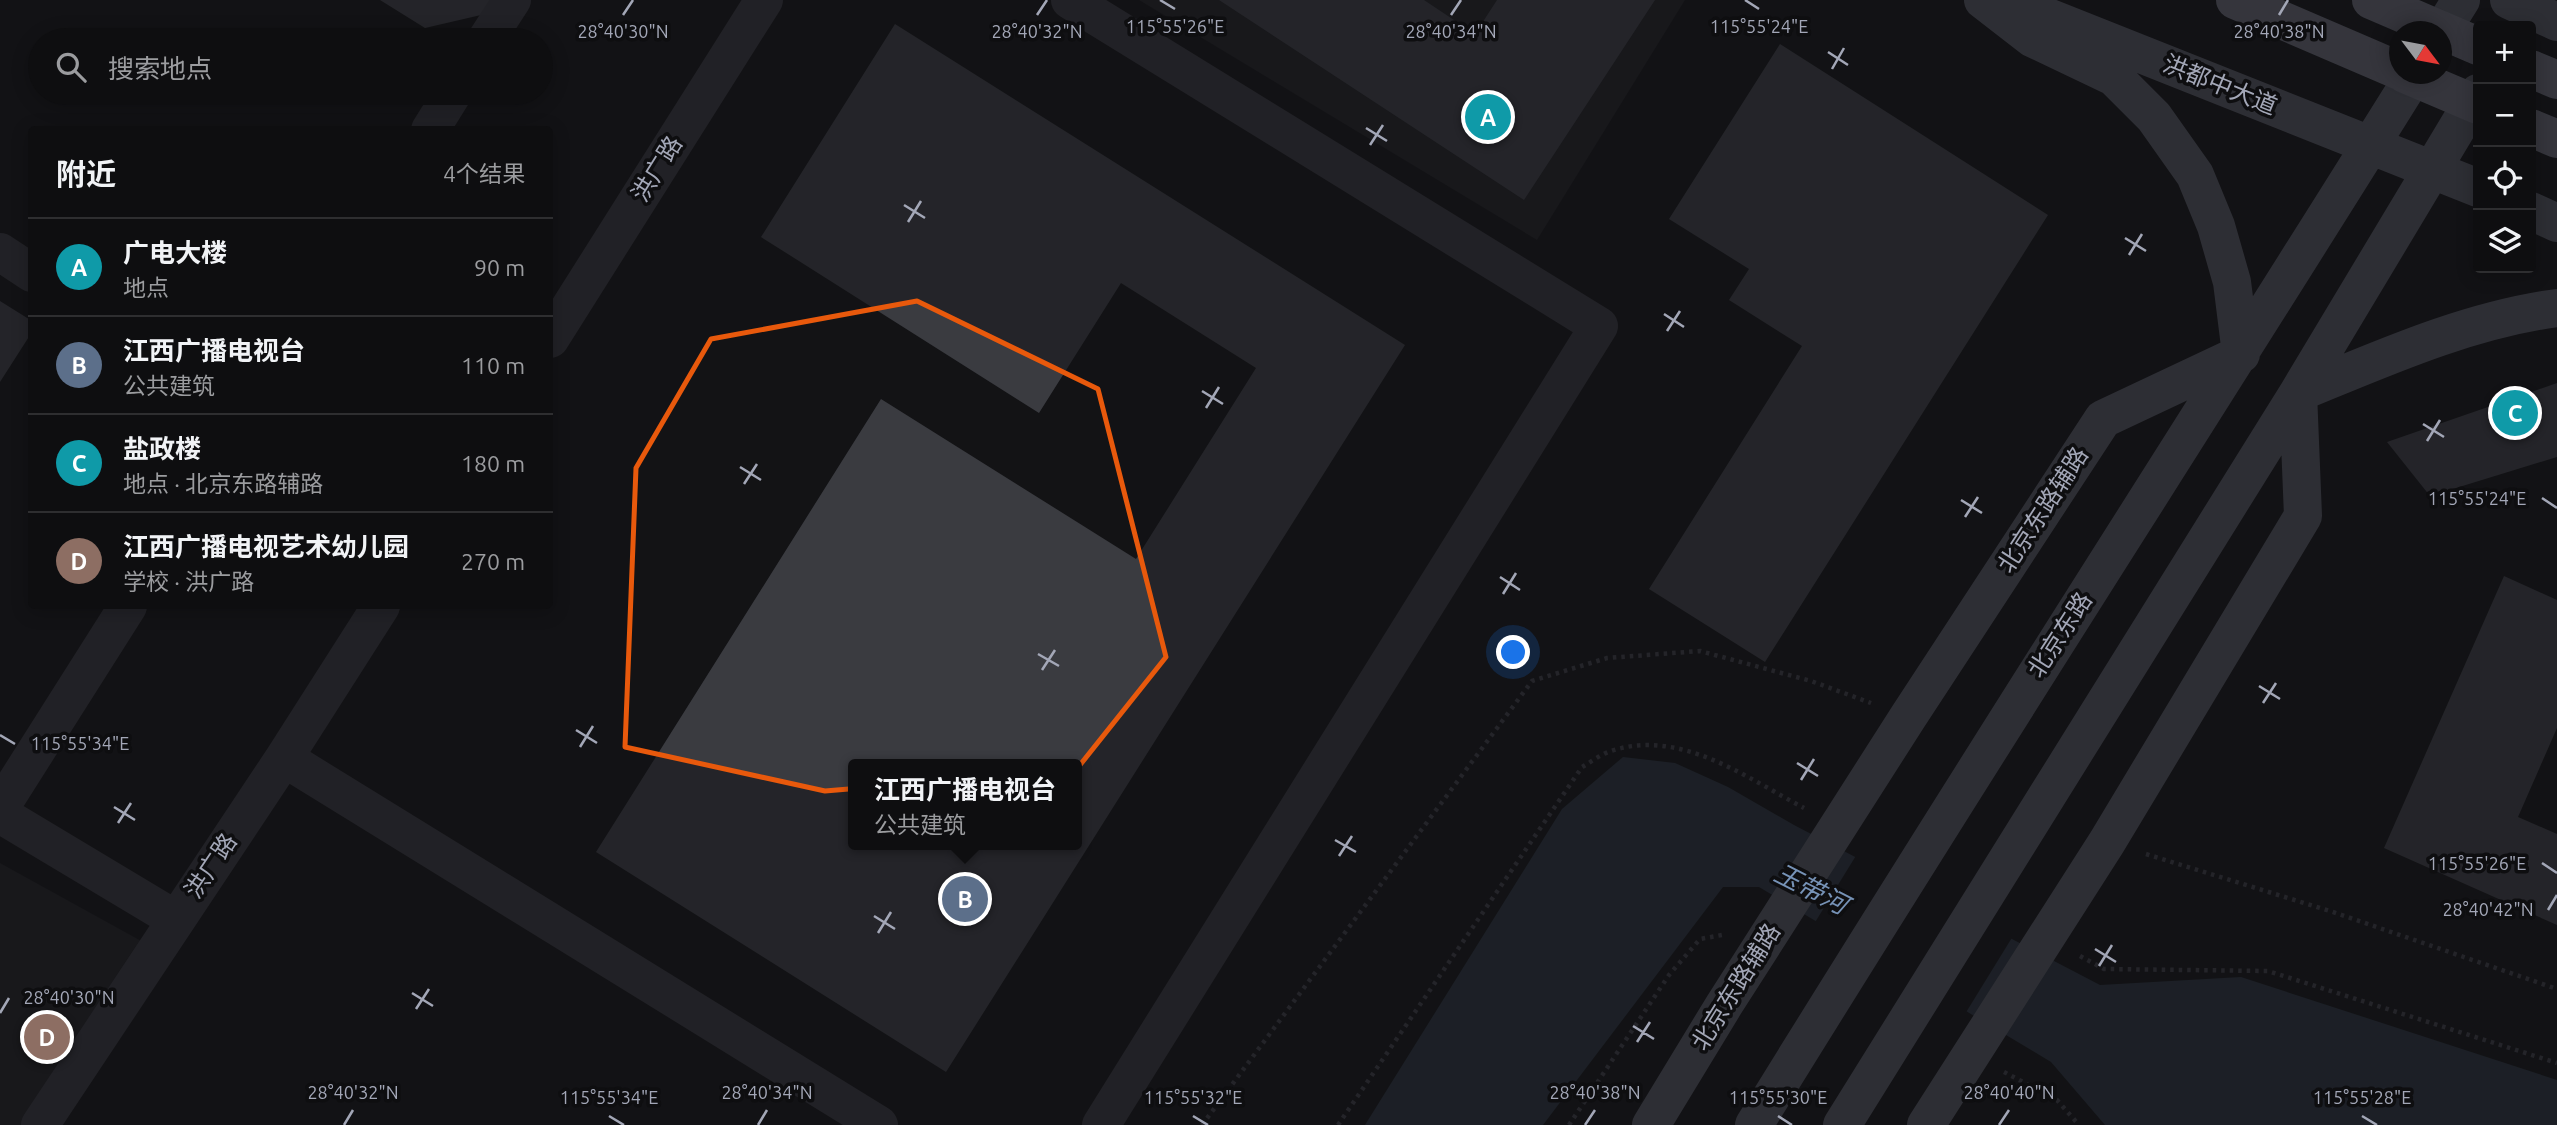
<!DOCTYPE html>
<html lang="zh">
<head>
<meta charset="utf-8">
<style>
  body { margin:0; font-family:Ubuntu,"Noto Sans SC",sans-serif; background:#171719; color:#f1f3f6 }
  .controls { position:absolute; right:21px; top:21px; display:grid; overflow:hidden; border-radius:7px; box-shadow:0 4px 18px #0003 }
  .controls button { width:63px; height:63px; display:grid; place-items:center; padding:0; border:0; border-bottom:2px solid #2e2e30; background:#0e0e10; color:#f1f3f6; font:35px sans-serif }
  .compass { position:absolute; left:2389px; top:21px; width:63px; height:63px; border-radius:50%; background:#0e0e10; box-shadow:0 4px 18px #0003; rotate:122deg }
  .you { position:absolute; left:1514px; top:653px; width:24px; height:24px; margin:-18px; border:5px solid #fff; border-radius:50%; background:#1a73e8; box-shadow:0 0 0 10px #1a73e833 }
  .badge { display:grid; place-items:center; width:46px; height:46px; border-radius:50%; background:#0b8043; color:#fff; font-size:23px; font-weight:700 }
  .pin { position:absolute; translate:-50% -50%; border:4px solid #fff; box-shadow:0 2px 7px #0006 }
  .popup { position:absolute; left:848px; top:759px; width:234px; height:91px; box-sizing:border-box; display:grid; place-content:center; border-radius:7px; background:#0e0e10; filter:drop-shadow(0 2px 5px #0005); font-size:23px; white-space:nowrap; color:#9b9c9f }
  .popup b { font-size:26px; color:#f1f3f6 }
  .popup::after { content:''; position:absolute; left:50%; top:100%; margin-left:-14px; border:14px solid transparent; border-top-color:#0e0e10 }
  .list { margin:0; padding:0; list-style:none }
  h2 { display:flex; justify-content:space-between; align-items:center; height:91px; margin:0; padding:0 28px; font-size:30px }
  h2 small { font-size:23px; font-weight:400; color:#9b9c9f }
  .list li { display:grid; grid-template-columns:46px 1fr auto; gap:21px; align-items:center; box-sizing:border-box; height:98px; padding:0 28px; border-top:2px solid #2e2e30 }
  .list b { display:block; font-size:26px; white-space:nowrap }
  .list p { margin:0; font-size:23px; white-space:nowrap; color:#9b9c9f }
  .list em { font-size:23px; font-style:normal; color:#9b9c9f }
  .icon { flex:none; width:38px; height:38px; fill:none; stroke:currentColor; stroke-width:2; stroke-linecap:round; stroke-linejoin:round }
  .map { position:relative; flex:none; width:2557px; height:1125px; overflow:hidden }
  .search { position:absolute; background:#0e0e10; box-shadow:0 4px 18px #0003; left:28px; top:28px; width:525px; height:77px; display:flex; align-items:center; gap:18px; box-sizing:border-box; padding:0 24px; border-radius:38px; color:#9b9c9f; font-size:26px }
  .panel { position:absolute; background:#0e0e10; box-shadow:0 4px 18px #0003; left:28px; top:126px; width:525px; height:483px; border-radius:7px }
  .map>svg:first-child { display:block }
  .built { fill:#1f1f22 }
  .water { fill:#28303a }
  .pier { fill:#131315 }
  .building { fill:#3a3b40; fill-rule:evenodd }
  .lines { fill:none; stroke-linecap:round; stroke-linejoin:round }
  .path { stroke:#3a3b42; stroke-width:4.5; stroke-dasharray:3.5 5; stroke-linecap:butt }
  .minor { stroke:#34343a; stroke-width:38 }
  .major { stroke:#4f515a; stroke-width:38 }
  .highway { stroke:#5f616c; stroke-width:38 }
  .marked { fill:none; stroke:#e8590c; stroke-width:5; stroke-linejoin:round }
  .ticks { fill:none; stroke:#a3a7b7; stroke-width:2.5 }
  .labels { text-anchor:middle; stroke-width:7; stroke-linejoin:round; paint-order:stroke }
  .street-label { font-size:24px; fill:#a3a7b7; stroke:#0e0e10 }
  .water-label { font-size:26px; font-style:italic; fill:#7692b6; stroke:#0e0e10 }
  .ticks-label { font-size:18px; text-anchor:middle; fill:#a3a7b7; stroke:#0e0e10; stroke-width:7; stroke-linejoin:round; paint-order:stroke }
</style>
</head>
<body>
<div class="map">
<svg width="2557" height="1125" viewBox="0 0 2557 1125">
  <rect width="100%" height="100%" fill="#131315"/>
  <path class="built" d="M1139,0h546l-148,240z
    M0,863l154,85 -119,177h-35z"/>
  <path class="water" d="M1623,757l52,6 53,24 66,38 306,160 141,-8 316,103v45h-452l-54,-63 -292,-175h-36l-180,238h-178l197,-316z"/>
  <path class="pier" d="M1857,854l156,82 -48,78 -151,-90z"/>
  <path class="building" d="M380,0h111l-10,15 -56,13z
    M1219,0h205l51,34 22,-34h158l-131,200z
    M895,24l510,321 -459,727 -350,-220 285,-453 255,160 120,-191 -135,-85 -82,130 -278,-176zM853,764h224v81h-224z
    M1780,44l268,171 -283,447 -116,-73 153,-243 -73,-46 20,-31 -80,-50z
    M0,301l32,20v11l-32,50z
    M2557,383v74l-127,39 -43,-54z
    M2504,576l53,24v128l-39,89 39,17v91l-173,-77z"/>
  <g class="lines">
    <path class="path" d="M2146,854l184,57 227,78
      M2080,956l24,13 164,2 289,92
      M2004,1072l53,28 22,25
      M1202,1125l330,-444 75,-23 93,-7 111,30 60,22
      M1338,1125l244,-358c9,-5 19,-13 29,-16 69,-23 134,26 193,57
      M1569,1125l100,-150 31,-36 22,-4"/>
    <path class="minor" d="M1070,0l529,326 -498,799
      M486,40l26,-40
      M430,130l23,-37
      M0,252l32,21
      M550,339l214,-339
      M284,758l595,367
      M0,808l128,-202
      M0,814l175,105
      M40,1125l244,-367 97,-152"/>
    <path class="major" d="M2005,0l473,188
      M2509,0l48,22
      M2441,32l20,-32
      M2531,211l26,12
      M1651,1125l73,-120 184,-288 195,-298 138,-65 -9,-72 -16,-56 -21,-51 -41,-58 -40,-40 -82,-39 -49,-38
      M1754,1125c217,-352 442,-700 661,-1051
      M1842,1125l456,-732 180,-300
      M1926,1125l181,-283 196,-326 -5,-123c83,-34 169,-73 259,-85"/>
    <path class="highway" d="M2235,0l165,71
      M2371,0l107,46
      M2531,69l26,11
      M2405,74l73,31
      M2531,128l26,11"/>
  </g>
  <path d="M0 0H2557V1125H0ZM917,301l181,88 68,268 -90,113 -251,21 -200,-44 11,-279 75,-129z" fill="#131315" fill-opacity=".55" fill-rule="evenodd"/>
  <path class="marked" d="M917,301l181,88 68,268 -90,113 -251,21 -200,-44 11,-279 75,-129z"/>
  <path class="ticks" d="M1160,0l15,9M1745,0l14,9M623,15l10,-15M1037,15l10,-15M1451,15l10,-15M2279,15l9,-15M1828,52l20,13M1832,69l12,-21M1366,128l21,13M1370,145l13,-20M904,205l21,13M908,222l13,-21M2125,238l21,13M2129,255l13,-21M1664,314l20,13M1667,331l13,-20M1202,391l21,13M1206,408l13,-21M2423,424l21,13M2427,441l13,-21M740,467l21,13M744,484l13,-20M2542,498l15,10M1961,500l21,13M1965,517l13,-20M1500,577l20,13M1503,594l13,-21M1038,654l21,12M1042,670l13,-20M2259,686l21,13M2263,703l13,-20M576,730l21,13M0,735l15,9M580,747l13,-21M1797,763l21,13M1801,780l13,-21M114,807l21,13M118,823l13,-20M1335,840l21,12M1339,856l13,-20M2542,863l15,10M2548,910l9,-15M874,916l21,13M878,933l13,-21M2095,949l21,13M2099,966l13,-21M412,993l21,13M416,1009l13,-20M0,1013l9,-15M1633,1026l21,13M1637,1042l13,-20M609,1116l15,9M1193,1116l15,9M1778,1116l14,9M2362,1116l15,9M344,1125l9,-15M758,1125l9,-15M1585,1125l10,-15M1999,1125l10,-15"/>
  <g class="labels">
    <g class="street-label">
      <text transform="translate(2220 85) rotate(22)" y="8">洪都中大道</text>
      <text transform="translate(657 169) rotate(-58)" y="8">洪广路</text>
      <text transform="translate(2043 510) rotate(-57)" y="8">北京东路辅路</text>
      <text transform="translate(2060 635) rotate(-57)" y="8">北京东路</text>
      <text transform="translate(211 866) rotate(-56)" y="8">洪广路</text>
      <text transform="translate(1736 987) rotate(-58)" y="8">北京东路辅路</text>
    </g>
    <g class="water-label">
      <text transform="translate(1811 889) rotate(27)" y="9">玉带河</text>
    </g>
  </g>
  <g class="ticks-label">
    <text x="1175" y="33">115°55'26"E</text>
    <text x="1759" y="33">115°55'24"E</text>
    <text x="623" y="38">28°40'30"N</text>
    <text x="1037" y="38">28°40'32"N</text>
    <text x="1451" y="38">28°40'34"N</text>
    <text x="2279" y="38">28°40'38"N</text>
    <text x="2477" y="505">115°55'24"E</text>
    <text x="80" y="750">115°55'34"E</text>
    <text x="2477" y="870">115°55'26"E</text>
    <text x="2488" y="916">28°40'42"N</text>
    <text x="69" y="1004">28°40'30"N</text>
    <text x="353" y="1099">28°40'32"N</text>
    <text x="767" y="1099">28°40'34"N</text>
    <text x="1595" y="1099">28°40'38"N</text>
    <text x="2009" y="1099">28°40'40"N</text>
    <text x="609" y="1104">115°55'34"E</text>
    <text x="1193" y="1104">115°55'32"E</text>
    <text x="1778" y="1104">115°55'30"E</text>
    <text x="2362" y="1104">115°55'28"E</text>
  </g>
</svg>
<div class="controls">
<button>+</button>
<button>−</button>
<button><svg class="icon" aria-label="locate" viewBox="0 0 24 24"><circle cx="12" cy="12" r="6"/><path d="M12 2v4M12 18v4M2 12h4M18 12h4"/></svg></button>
<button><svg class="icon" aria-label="layers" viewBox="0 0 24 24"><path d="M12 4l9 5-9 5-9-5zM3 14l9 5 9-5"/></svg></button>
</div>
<svg class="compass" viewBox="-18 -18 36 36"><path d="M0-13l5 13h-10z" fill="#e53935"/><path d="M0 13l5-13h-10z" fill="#9b9c9f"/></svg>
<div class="you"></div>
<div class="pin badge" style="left:1488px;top:117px;background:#0f9aa8">A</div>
<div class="pin badge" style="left:965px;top:899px;background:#5c6f8a">B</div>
<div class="popup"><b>江西广播电视台</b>公共建筑</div>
<div class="pin badge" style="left:2515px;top:413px;background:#0f9aa8">C</div>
<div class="pin badge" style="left:47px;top:1037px;background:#8d6e63">D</div>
<div class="search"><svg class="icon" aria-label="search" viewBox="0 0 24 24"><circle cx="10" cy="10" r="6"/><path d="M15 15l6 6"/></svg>搜索地点</div>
<section class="panel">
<h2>附近<small>4个结果</small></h2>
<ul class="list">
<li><span class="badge" style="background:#0f9aa8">A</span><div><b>广电大楼</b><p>地点</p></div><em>90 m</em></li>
<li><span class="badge" style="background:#5c6f8a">B</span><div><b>江西广播电视台</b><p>公共建筑</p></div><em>110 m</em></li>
<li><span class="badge" style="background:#0f9aa8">C</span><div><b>盐政楼</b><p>地点 · 北京东路辅路</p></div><em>180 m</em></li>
<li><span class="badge" style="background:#8d6e63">D</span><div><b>江西广播电视艺术幼儿园</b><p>学校 · 洪广路</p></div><em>270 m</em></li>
</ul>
</section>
</div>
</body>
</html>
